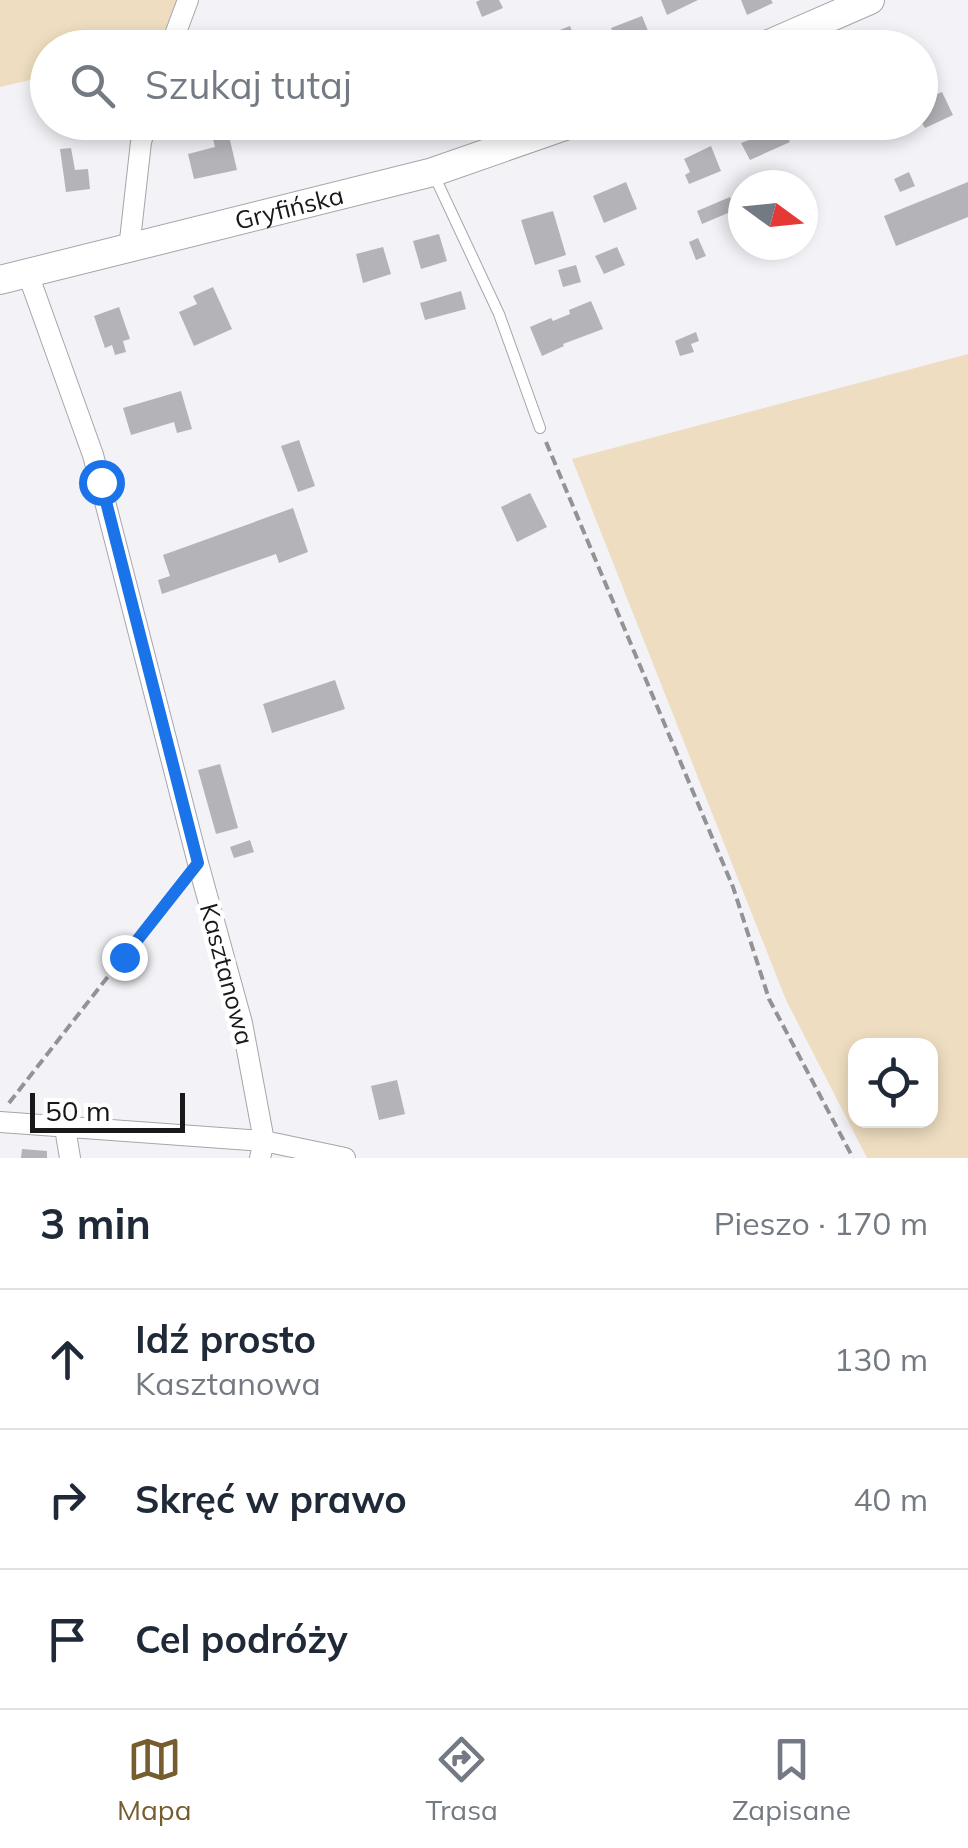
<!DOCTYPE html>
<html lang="pl">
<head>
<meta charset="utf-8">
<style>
  body { margin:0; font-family:Mulish,sans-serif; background:#f2f2f3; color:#1f2937 }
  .controls { position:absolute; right:30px; bottom:30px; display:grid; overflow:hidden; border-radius:20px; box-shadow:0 5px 15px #0003 }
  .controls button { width:90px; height:90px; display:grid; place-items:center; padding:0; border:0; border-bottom:2px solid #e0e1e3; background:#fff; color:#1f2937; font:50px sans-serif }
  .compass { position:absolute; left:728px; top:170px; width:90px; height:90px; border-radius:50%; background:#fff; box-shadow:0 5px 15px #0003; rotate:105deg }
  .scale { position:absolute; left:30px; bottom:25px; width:155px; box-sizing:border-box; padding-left:10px; border:5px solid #18181a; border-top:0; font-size:28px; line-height:35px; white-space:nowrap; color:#18181a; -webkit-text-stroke:8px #fff; paint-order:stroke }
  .stop { position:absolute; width:30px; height:30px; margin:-22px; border:8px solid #1a73e8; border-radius:50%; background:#fff }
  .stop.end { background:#1a73e8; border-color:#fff; box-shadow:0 2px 10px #0008 }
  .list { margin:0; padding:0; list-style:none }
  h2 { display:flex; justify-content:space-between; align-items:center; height:130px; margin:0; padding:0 40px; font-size:42px }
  h2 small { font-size:32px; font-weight:400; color:#747a83 }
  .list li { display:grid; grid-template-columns:65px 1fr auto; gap:30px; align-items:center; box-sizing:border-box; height:140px; padding:0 40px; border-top:2px solid #e0e1e3 }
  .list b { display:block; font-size:38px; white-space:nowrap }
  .list p { margin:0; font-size:32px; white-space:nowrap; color:#747a83 }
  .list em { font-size:32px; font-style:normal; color:#747a83 }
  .icon { flex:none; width:55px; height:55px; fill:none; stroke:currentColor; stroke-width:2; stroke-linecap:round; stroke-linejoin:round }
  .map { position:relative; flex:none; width:968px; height:1158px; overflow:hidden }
  .search { position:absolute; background:#fff; box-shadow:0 5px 15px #0003; left:30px; right:30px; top:30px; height:110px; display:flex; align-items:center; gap:25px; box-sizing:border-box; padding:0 35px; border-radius:55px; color:#747a83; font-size:38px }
  .sheet { height:550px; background:#fff }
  nav { display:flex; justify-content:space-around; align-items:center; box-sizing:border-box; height:140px; border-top:2px solid #e0e1e3; background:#fff; font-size:28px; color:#747a83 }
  nav a { display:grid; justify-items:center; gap:5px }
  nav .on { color:#765d2e }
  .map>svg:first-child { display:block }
  .green { fill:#eeddc0; fill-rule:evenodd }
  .building { fill:#b4b3b8 }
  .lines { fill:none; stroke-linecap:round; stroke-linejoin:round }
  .lane-casing { stroke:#a6a5aa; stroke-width:12 }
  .street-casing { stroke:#a6a5aa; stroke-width:22 }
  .secondary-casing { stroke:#a6a5aa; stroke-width:30 }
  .path { stroke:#939396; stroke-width:4; stroke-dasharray:10 5; stroke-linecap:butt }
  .lane { stroke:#fff; stroke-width:10 }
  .street { stroke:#fff; stroke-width:20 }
  .secondary { stroke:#fff; stroke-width:28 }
  .route { stroke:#1a73e8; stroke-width:12 }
  .labels { text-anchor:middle; stroke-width:9; stroke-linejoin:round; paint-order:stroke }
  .street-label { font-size:25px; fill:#18181a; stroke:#fff }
</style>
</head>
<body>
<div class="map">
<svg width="968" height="1158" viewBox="0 0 968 1158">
  <rect width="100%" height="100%" fill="#f3f2f7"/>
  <path class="green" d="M0,0h177l-19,47 -110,1 -1,28 -47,11z
    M968,354v804h-101l-81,-158 -214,-541zM856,1046h74v74h-74z"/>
  <path class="building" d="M480,0h19l4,8 -21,9 -6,-15z
    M661,0h37l-31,15z
    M741,0h30l2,3 -26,12z
    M642,16l11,27 -9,5h-8l-1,-3 -15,3 -9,-20z
    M570,26l6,16 11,-4 4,10h-33l-6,-15z
    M942,92l11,23 -28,13 -5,-8v-19z
    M746,122h34l10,20 -40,18 -9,-17 8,-3 -4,-7 5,-3z
    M229,136l8,34 -43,9 -6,-25 27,-7 -2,-8z
    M711,146l10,25 -32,13 -4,-9 5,-3 -6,-13z
    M71,148l4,22 13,-1 2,20 -24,3 -6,-43z
    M909,172l6,14 -15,6 -6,-13z
    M626,182l11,27 -33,14 -11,-27z
    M968,182v35l-72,29 -12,-30z
    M730,197l5,13 -33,14 -5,-13z
    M553,211l13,44 -31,10 -14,-45z
    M439,234l8,27 -26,8 -8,-28z
    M698,238l8,18 -10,4 -7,-18z
    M383,247l8,27 -28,9 -7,-29z
    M617,247l8,18 -21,9 -9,-18z
    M576,265l5,17 -18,5 -5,-17z
    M213,287l19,42 -38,17 -15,-34 18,-8 -4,-8z
    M461,291l5,18 -41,11 -5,-17z
    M591,301l12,28 -40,15 1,2 -22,10 -12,-29 21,-9 2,3 17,-7 -1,-4z
    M119,307l11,32 -7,2 3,11 -11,3 -3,-10 -7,3 -11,-32z
    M696,332l3,9 -8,3 3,8 -14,4 -5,-15z
    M181,391l11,38 -15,4 -3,-11 -43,13 -8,-27z
    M299,440l16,46 -17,6 -17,-46z
    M530,493l17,34 -30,15 -16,-35z
    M293,508l15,44 -29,11 -3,-9 -114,40 -4,-14 12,-4 -7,-21z
    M335,680l10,29 -73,24 -9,-29z
    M220,764l18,64 -22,6 -18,-64z
    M250,840l4,12 -20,6 -4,-11z
    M397,1080l8,34 -26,6 -8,-34z
    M22,1149l25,2v7h-26z"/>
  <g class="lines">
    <defs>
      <path id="lane" d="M433,173l66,141 41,114"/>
      <path id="street" d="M170,48l18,-48
        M129,249l12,-107 6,-20
        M28,274l65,181 105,408 44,160 22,118 -4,17
        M0,1122l264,19 81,17
        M65,1128l5,30"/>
      <g id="secondary">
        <path d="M760,48l110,-48"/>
        <path id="s1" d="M0,280l433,-108 143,-50"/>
      </g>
    </defs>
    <use href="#lane" class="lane-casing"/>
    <use href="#street" class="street-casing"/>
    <use href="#secondary" class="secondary-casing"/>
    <path class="path" d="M546,442l187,445 36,112 84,159
      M9,1103l173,-221"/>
    <use href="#lane" class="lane"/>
    <use href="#street" class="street"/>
    <use href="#secondary" class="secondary"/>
  </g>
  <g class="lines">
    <path class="route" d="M101,482l97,381 -74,94"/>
  </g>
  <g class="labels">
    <g class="street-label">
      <text dy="9" stroke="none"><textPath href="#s1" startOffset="298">Gryfińska</textPath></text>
      <text transform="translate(227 974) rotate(75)" y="9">Kasztanowa</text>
    </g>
  </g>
</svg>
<div class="controls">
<button><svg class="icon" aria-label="locate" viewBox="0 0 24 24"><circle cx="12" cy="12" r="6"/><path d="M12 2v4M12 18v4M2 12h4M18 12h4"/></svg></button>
</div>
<svg class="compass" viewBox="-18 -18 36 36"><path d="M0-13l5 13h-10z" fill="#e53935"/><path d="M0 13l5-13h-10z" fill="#747a83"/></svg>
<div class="scale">50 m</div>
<div class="stop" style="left:101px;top:482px"></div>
<div class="stop end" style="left:124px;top:957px"></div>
<div class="search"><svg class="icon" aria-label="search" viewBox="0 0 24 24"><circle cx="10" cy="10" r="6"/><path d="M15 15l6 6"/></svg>Szukaj tutaj</div>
</div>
<section class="sheet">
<h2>3 min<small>Pieszo · 170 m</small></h2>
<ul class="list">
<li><svg class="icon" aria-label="ahead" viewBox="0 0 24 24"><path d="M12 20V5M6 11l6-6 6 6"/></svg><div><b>Idź prosto</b><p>Kasztanowa</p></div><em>130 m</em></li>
<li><svg class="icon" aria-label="right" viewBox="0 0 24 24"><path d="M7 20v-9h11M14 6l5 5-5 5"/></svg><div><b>Skręć w prawo</b></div><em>40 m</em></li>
<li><svg class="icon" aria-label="arrive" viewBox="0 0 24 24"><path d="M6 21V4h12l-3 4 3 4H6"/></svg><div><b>Cel podróży</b></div></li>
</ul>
</section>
<nav>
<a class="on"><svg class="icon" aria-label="map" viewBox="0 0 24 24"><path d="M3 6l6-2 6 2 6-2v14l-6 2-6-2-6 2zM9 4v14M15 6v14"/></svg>Mapa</a>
<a><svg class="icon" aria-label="directions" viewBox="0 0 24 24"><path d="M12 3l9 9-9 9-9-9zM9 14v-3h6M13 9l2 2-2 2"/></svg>Trasa</a>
<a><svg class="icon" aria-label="saved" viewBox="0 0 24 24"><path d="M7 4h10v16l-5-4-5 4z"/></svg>Zapisane</a>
</nav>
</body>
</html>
